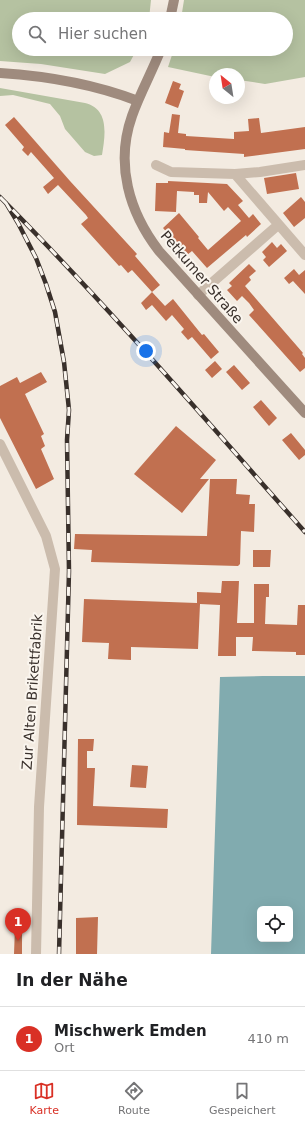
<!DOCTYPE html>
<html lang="de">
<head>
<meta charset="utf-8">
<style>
  body { margin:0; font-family:"DejaVu Sans",sans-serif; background:#f6f6f6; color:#202124 }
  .controls { position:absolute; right:12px; bottom:12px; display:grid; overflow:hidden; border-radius:6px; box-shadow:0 4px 16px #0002 }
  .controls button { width:36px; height:36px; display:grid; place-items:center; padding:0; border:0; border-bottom:1px solid #e0e0e0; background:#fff; color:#202124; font:20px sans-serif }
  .compass { position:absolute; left:209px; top:68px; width:36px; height:36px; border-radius:50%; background:#fff; box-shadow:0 4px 16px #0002; rotate:330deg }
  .you { position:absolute; left:146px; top:351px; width:14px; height:14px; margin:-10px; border:3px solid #fff; border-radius:50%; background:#1a73e8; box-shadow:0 0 0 6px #1a73e833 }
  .badge { display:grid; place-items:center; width:26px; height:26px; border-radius:50%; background:#d93025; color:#fff; font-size:13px; font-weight:700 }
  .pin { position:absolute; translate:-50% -33px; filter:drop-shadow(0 1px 2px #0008) }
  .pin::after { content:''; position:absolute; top:21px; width:14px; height:12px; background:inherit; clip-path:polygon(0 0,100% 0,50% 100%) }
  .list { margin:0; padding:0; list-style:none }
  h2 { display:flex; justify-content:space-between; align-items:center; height:52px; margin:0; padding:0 16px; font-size:17px }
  h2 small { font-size:13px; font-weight:400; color:#757577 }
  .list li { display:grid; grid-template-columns:26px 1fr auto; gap:12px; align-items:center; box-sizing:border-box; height:64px; padding:0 16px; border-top:1px solid #e0e0e0 }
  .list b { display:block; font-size:15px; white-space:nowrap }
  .list p { margin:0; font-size:13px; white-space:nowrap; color:#757577 }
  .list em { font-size:13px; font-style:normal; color:#757577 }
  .icon { flex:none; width:22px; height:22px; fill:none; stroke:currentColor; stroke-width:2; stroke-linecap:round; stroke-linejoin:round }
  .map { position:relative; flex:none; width:305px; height:954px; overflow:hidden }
  .search { position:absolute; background:#fff; box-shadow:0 4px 16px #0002; left:12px; right:12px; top:12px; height:44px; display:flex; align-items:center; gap:10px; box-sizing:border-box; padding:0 14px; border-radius:22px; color:#757577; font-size:15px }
  .sheet { height:116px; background:#fff }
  nav { display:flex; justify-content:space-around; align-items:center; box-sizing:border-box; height:56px; border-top:1px solid #e0e0e0; background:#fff; font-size:11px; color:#757577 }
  nav a { display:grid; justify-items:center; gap:2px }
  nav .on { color:#d93025 }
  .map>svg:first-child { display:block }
  .green { fill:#b5c2a1 }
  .water { fill:#81abaf; fill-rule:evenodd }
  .building { fill:#c17050 }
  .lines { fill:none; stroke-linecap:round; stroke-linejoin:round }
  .street { stroke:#cbbcad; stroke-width:10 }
  .secondary { stroke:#9f8b7e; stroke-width:10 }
  .rail-casing { stroke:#39302b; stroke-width:4.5 }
  .rail { stroke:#faf5ee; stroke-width:3; stroke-dasharray:9; stroke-linecap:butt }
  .labels { text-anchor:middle; stroke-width:4; stroke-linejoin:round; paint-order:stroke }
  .street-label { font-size:14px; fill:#39302b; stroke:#faf5ee }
</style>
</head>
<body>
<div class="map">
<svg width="305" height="954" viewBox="0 0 305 954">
  <rect width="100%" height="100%" fill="#f3ebe1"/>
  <path class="green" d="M0,0h151l-2,19h-130v30h118l-7,13 -25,12 -64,-10 -41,-3z
    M184,0h121v77l-40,7 -26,-4v-6h-24v3l-47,-10 6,-18h112v-30h-105z
    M0,88l85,15c25,6 20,33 17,52l-8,1 -9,-4 -20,-23 -5,-13 -10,-12 -37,-9 -13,1z"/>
  <path class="water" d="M263,676h42v278h-94l9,-277zM260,909h30v30h-30z"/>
  <path class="building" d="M173,81l8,3 -2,5 5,2 -6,17 -13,-5z
    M172,114l8,1 -2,18 8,1v2l48,3v-7l15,-1 -1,-12 11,-1 2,15 44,-6v22l-61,8v-3l-59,-4v-1l-22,-2 1,-15 5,1z
    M14,117l56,64 67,73 -2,2 25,29 -8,7 -20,-22 -4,3 -7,-8 -2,1 -38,-42 7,-6 -2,-3 -28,-30 -10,9 -5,-7 11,-9 -23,-26 -3,4 -6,-6 2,-3 -19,-22z
    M296,173l3,16 -32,5 -3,-16z
    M168,181l59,3 16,17 -5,4 11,13 4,-4 8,10 -14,13 -1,-2 -39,33 -15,-17 -5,4 -24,-27 16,-15 20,24 -1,1 10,12 33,-29 -13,-14 -4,4 -16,-19 -1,11h-8v-8h-5v-3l-17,-1 -1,21 -21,-1 1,-28h12z
    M301,197l4,5v16l-11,9 -11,-14z
    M272,242l5,6 4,-4 6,7 -18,16 -6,-7 3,-3 -4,-5z
    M249,264l7,7 -7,6 2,3 -6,6 58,67 -1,1 3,4v10l-5,4 -51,-57 5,-5 -5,-7 -7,-7 -5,5 -10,-11 5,-4 -3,-3z
    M294,269l5,6 6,-5v24l-12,-13 -4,3 -5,-6z
    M152,292l13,14 8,-7 29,36 2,-1 15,18 -8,7 -19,-22 -4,3 -7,-8 3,-3 -12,-14 -6,6 -14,-16 -6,5 -5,-7z
    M215,361l7,8 -10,9 -7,-8z
    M234,365l16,18 -8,7 -16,-18z
    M41,372l6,10 -22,12 19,40 -3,2 4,10 -4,3 13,30 -18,10 -36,-71v-32l17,-9 3,6z
    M261,400l16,18 -8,8 -16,-19z
    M176,426l40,34 -16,19h9l-27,34 -48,-39z
    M291,433l14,17v5l-6,5 -17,-20z
    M210,479h27l-1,15 14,1 -1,9h6l-1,28 -13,-1 -1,33 -2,2 -147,-4 1,-12 -18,-1 1,-15 132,2z
    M253,550h18l-1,17h-17z
    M222,581h17l-2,42h17v-39h15v13h-3l-1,27 32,1 1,-20h7v50h-9v-3l-44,-1 1,-14h-17v19h-18l2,-51 -20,-1 -2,45 -67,-2v13l-23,-1 1,-16 -27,-1 2,-43 113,4v-11l24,1z
    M78,739h16l-1,12h-6v17h8l-2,38 75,3 -1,19 -90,-3z
    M132,765l16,1 -2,22 -16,-1z
    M98,917l-1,37h-21v-36z
    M15,927h7v27h-8z"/>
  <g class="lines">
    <path class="street" d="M156,165l15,7 64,2 25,-2 45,-7
      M235,174l70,81
      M198,295l80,-70
      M0,444l46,92 9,33 -16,238 -3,147"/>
    <path class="secondary" d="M170,19l4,-19
      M161,49c-9,23 -21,44 -29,67 -17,48 -3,96 27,135l146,162
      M0,73c47,3 94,11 138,28"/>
    <defs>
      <path id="rail" d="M0,197c106,107 205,222 305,335
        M6,203l12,20 18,35 10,26 9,28 9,50 5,48 -2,30 2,131 -10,383"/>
    </defs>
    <use href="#rail" class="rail-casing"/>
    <use href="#rail" class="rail"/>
  </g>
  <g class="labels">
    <g class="street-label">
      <text transform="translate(202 277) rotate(49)" y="5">Petkumer Straße</text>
      <text transform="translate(32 692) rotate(-86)" y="5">Zur Alten Brikettfabrik</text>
    </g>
  </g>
</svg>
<div class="controls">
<button><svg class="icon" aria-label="locate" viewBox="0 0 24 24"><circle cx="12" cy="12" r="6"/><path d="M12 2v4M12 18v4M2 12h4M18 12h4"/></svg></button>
</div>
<svg class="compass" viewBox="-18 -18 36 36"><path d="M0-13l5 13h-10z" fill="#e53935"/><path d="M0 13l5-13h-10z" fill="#757577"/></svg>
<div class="you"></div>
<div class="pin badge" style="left:18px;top:941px">1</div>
<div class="search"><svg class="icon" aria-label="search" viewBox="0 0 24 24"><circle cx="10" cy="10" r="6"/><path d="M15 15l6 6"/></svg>Hier suchen</div>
</div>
<section class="sheet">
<h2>In der Nähe<small></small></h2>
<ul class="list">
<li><span class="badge">1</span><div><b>Mischwerk Emden</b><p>Ort</p></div><em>410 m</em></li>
</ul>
</section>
<nav>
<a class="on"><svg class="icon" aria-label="map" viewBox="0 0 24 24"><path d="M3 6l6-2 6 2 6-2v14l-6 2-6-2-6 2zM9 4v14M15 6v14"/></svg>Karte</a>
<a><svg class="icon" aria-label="directions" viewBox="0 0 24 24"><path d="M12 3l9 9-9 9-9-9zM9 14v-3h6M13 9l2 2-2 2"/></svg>Route</a>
<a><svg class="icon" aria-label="saved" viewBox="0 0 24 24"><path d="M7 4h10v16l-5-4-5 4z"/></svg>Gespeichert</a>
</nav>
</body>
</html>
